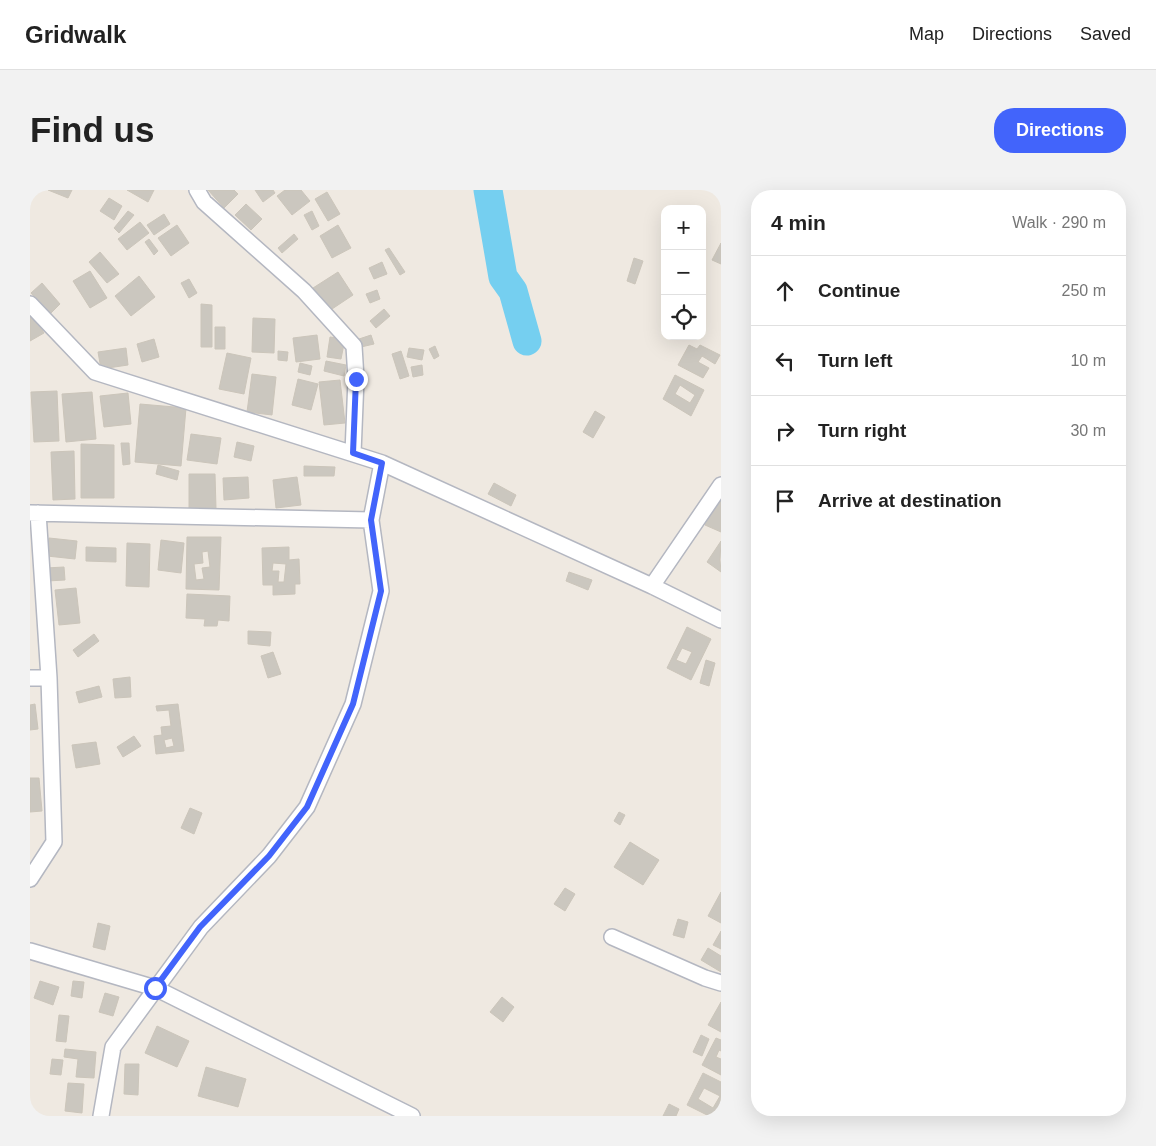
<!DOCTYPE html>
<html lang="en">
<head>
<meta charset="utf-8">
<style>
  body { margin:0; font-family:Arial,sans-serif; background:#f2f2f2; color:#222 }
  .controls { position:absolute; right:15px; top:15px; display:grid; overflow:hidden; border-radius:10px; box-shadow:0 5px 20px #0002 }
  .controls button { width:45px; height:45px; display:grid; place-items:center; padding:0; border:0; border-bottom:1px solid #e0e0e0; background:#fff; color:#222; font:25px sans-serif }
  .stop { position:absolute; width:15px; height:15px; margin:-11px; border:4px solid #4264fb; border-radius:50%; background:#fff }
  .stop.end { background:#4264fb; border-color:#fff; box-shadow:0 1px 5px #0008 }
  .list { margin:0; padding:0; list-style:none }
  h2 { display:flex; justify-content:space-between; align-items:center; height:65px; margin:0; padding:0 20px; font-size:21px }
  h2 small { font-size:16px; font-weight:400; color:#767676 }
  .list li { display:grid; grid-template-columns:32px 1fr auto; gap:15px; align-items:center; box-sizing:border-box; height:70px; padding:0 20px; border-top:1px solid #e0e0e0 }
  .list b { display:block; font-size:19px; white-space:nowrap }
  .list em { font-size:16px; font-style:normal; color:#767676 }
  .icon { flex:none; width:28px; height:28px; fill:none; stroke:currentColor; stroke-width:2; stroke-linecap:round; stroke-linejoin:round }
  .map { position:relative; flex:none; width:691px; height:926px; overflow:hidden; border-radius:20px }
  header { display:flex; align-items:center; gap:30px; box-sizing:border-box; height:70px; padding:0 25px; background:#fff; border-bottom:1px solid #e0e0e0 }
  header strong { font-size:24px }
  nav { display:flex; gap:28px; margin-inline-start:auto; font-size:18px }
  .intro { display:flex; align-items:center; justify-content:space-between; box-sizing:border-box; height:120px; padding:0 30px }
  h1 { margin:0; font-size:35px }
  .button { padding:12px 22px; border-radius:20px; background:#4264fb; color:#fff; font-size:18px; font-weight:700 }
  main { display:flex; gap:30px; padding:0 30px }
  aside { flex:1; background:#fff; border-radius:20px; box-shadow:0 5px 20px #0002 }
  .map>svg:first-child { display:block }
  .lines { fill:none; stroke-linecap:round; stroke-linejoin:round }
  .river { stroke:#75cff0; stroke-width:29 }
  .building { fill:#cbc7bf; stroke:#cbc5ba; fill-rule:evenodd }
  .street-casing { stroke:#b4b7c1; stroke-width:18 }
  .street { stroke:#fff; stroke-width:15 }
  .route { stroke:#4264fb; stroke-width:6 }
</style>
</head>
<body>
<header>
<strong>Gridwalk</strong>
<nav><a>Map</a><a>Directions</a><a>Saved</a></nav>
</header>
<div class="intro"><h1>Find us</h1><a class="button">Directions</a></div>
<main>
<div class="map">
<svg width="691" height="926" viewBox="0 0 691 926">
  <rect width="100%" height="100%" fill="#efe9e1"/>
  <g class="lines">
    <path class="river" d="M458,0l15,87 10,14 14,50"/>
  </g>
  <path class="building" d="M18,0h24l-4,8z
    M97,0h27l-6,12z
    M178,0h26l4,4 -14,14z
    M225,0h18l2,3 -12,9z
    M255,0h16l9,11 -18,14 -15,-19z
    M297,2l13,22 -12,7 -13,-22z
    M79,8l13,8 -8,14 -14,-9z
    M216,14l16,15 -11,11 -16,-15z
    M98,21l6,4 -15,18 -5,-5z
    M282,21l7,15 -7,4 -8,-15z
    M134,24l6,10 -16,11 -7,-10z
    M110,32l9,11 -22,17 -9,-11z
    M147,35l12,18 -18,13 -13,-18z
    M308,35l13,23 -19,10 -12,-22z
    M264,44l4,5 -16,14 -4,-5z
    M119,49l9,12 -4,4 -9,-13z
    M691,53v21l-9,-4z
    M359,58l16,24 -5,3 -15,-25z
    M70,62l19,22 -12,9 -18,-21z
    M604,68l9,3 -8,23 -8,-3z
    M352,72l5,12 -13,5 -5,-11z
    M60,81l17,27 -17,10 -17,-27z
    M308,82l15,23 -24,16 -16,-23z
    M109,86l16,21 -24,19 -16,-20z
    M159,89l8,14 -8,5 -8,-15z
    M12,93l18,21 -10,10 -19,-21z
    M347,100l3,9 -10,4 -4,-9z
    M171,114l11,1v42h-11z
    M354,119l6,7 -14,12 -6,-7z
    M2,124l12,19 -14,8v-26z
    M223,128l22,1 -1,34 -22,-1z
    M185,137h10v22h-10z
    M287,145l3,24 -24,3 -3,-24z
    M341,145l3,9 -13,3 -2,-8z
    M300,147l15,2 -4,20 -14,-2z
    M124,149l5,18 -17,5 -5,-18z
    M659,155l8,4 3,-4 20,10 -5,9 -13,-8 -4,6 11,6 -6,10 -25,-13z
    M405,156l4,10 -5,3 -5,-10z
    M96,158l2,17 -27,4 -3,-17z
    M379,158l15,2 -2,10 -15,-3z
    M248,161l10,1 -1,9 -9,-1z
    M371,161l8,25 -9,3 -8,-25z
    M197,163l24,5 -7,36 -25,-5z
    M296,171l20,4 -2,11 -20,-5z
    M270,173l12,3 -2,9 -12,-3z
    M392,175l1,10 -10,2 -2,-10z
    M222,184l24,3 -4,38 -25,-3z
    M645,185l29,15 -13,26 -28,-17zM650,195l15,10 -5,8 -15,-9z
    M268,189l20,5 -7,26 -19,-5z
    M310,190l5,43 -21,2 -5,-43z
    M27,201l2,50 -25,1 -3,-50z
    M62,202l4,47 -30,3 -4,-48z
    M98,203l3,31 -27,3 -4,-31z
    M110,214l46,4 -5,58 -46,-4z
    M565,221l10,6 -12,21 -10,-6z
    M161,244l30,4 -4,26 -30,-4z
    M207,252l17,4 -3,15 -17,-4z
    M91,253h8l1,21 -7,1z
    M51,254l33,1v53h-33z
    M44,261l1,48 -22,1 -2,-48z
    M128,275l21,6 -2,9 -21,-6z
    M274,276l31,1 -1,9h-30z
    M159,284h26l1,35h-27z
    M218,287l1,21 -25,2 -1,-22z
    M267,287l4,28 -25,3 -3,-28z
    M464,293l22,12 -5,11 -23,-12z
    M688,307l3,2v33l-16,-7z
    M157,347h34l-2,53 -33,-1zM178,361l2,16 -8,1 2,11 -8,1 -2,-16 9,-1 -1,-11z
    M19,348l28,3 -2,18 -28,-3z
    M131,350l23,3 -3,30 -23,-3z
    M691,351l-1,19 1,12 -14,-10z
    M97,353l23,1 -1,43 -23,-1z
    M56,357l30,1v14l-30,-1z
    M259,357v13l10,-1 1,25h-5v10l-22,1v-10h-10l-1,-37zM243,373l13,1 -2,18h-6l1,-11h-7z
    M34,377l1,13 -18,1 -1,-13z
    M539,382l23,8 -4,10 -22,-9z
    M46,398l4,35 -21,2 -4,-35z
    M157,404l43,2 -1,25 -11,-1 -1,6h-13l1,-7 -19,-1z
    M657,437l24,12 -20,41 -24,-12zM652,458l10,4 -6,12 -10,-4z
    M218,441l23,1 -1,14 -22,-2z
    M64,444l5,7 -21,16 -5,-7z
    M243,462l8,22 -13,4 -7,-22z
    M676,470l9,3 -6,23 -9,-3z
    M100,487l1,20 -16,1 -2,-19z
    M69,496l3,11 -23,6 -3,-11z
    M5,514l3,25 -8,1v-25z
    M148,514l6,47 -28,3 -2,-18 8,-1 -1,-8 10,-1 -2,-16 -12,1 -1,-5zM142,548l2,8 -8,2 -2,-8z
    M104,546l7,10 -18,11 -6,-10z
    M66,552l4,22 -24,4 -4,-23z
    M0,588h9l3,33 -12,1z
    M160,618l12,5 -8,21 -13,-6z
    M589,622l6,3 -5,10 -6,-4z
    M600,652l29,18 -16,25 -29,-18z
    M535,698l10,6 -10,17 -11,-7z
    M691,702v31l-13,-7z
    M648,729l10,3 -4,16 -11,-3z
    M68,733l12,3 -5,24 -12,-3z
    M691,741v18l-8,-4z
    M678,758l13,8v16l-20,-12z
    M10,791l19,6 -6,18 -19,-7z
    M43,791l11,1 -2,16 -11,-2z
    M75,803l14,4 -6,19 -14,-4z
    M472,807l12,10 -11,15 -13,-10z
    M691,812v30l-13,-7z
    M29,825l10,1 -3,26 -10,-1z
    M127,836l32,15 -12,26 -32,-14z
    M671,845l8,4 -7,17 -9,-4z
    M686,848l5,2v11l-2,-1 -3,7 5,2v16l-19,-10z
    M35,859l31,3 -2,26 -18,-1 2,-18 -14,-2z
    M22,869l11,1 -2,15 -11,-1z
    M95,874h14l-1,31 -14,-1z
    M176,877l40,12 -8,28 -40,-11z
    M673,883l18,9v34h-12l-22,-11zM674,898l16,8 -7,12 -15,-9z
    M38,893l16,1 -2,29 -17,-2z
    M639,914l10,5 -3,7h-13z"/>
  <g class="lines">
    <defs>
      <path id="street" d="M167,0l7,12 100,89 50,55 2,33 -3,74
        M0,114l65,68 287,91 270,123 69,34
        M0,323l341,7
        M622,396l69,-101
        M0,488h19
        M0,689l24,-37 -5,-164 -11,-165
        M582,747l93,41 16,5
        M0,761l125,37 257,128
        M71,926l12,-69 88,-120 68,-71 38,-49 46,-103 28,-113 -10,-71 11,-57"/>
    </defs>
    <use href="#street" class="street-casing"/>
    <use href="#street" class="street"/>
  </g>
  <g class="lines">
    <path class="route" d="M125,798l45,-61 69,-71 38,-49 46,-103 28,-113 -10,-71 11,-57 -29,-10 3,-74"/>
  </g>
</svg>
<div class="controls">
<button>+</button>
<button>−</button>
<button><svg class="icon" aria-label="locate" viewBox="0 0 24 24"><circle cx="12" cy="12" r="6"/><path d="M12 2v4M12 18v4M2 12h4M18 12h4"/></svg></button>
</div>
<div class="stop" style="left:125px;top:798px"></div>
<div class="stop end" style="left:326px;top:189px"></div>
</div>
<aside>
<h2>4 min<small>Walk · 290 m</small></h2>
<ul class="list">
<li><svg class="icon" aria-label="ahead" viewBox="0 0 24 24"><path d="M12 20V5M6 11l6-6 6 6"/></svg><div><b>Continue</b></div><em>250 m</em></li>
<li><svg class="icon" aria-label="left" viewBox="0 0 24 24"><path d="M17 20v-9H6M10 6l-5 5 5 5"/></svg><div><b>Turn left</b></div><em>10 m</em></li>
<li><svg class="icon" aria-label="right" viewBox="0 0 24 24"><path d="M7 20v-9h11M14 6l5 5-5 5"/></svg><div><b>Turn right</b></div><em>30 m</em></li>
<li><svg class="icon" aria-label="arrive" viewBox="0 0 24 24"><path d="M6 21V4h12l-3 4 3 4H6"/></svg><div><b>Arrive at destination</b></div></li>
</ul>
</aside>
</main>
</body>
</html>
